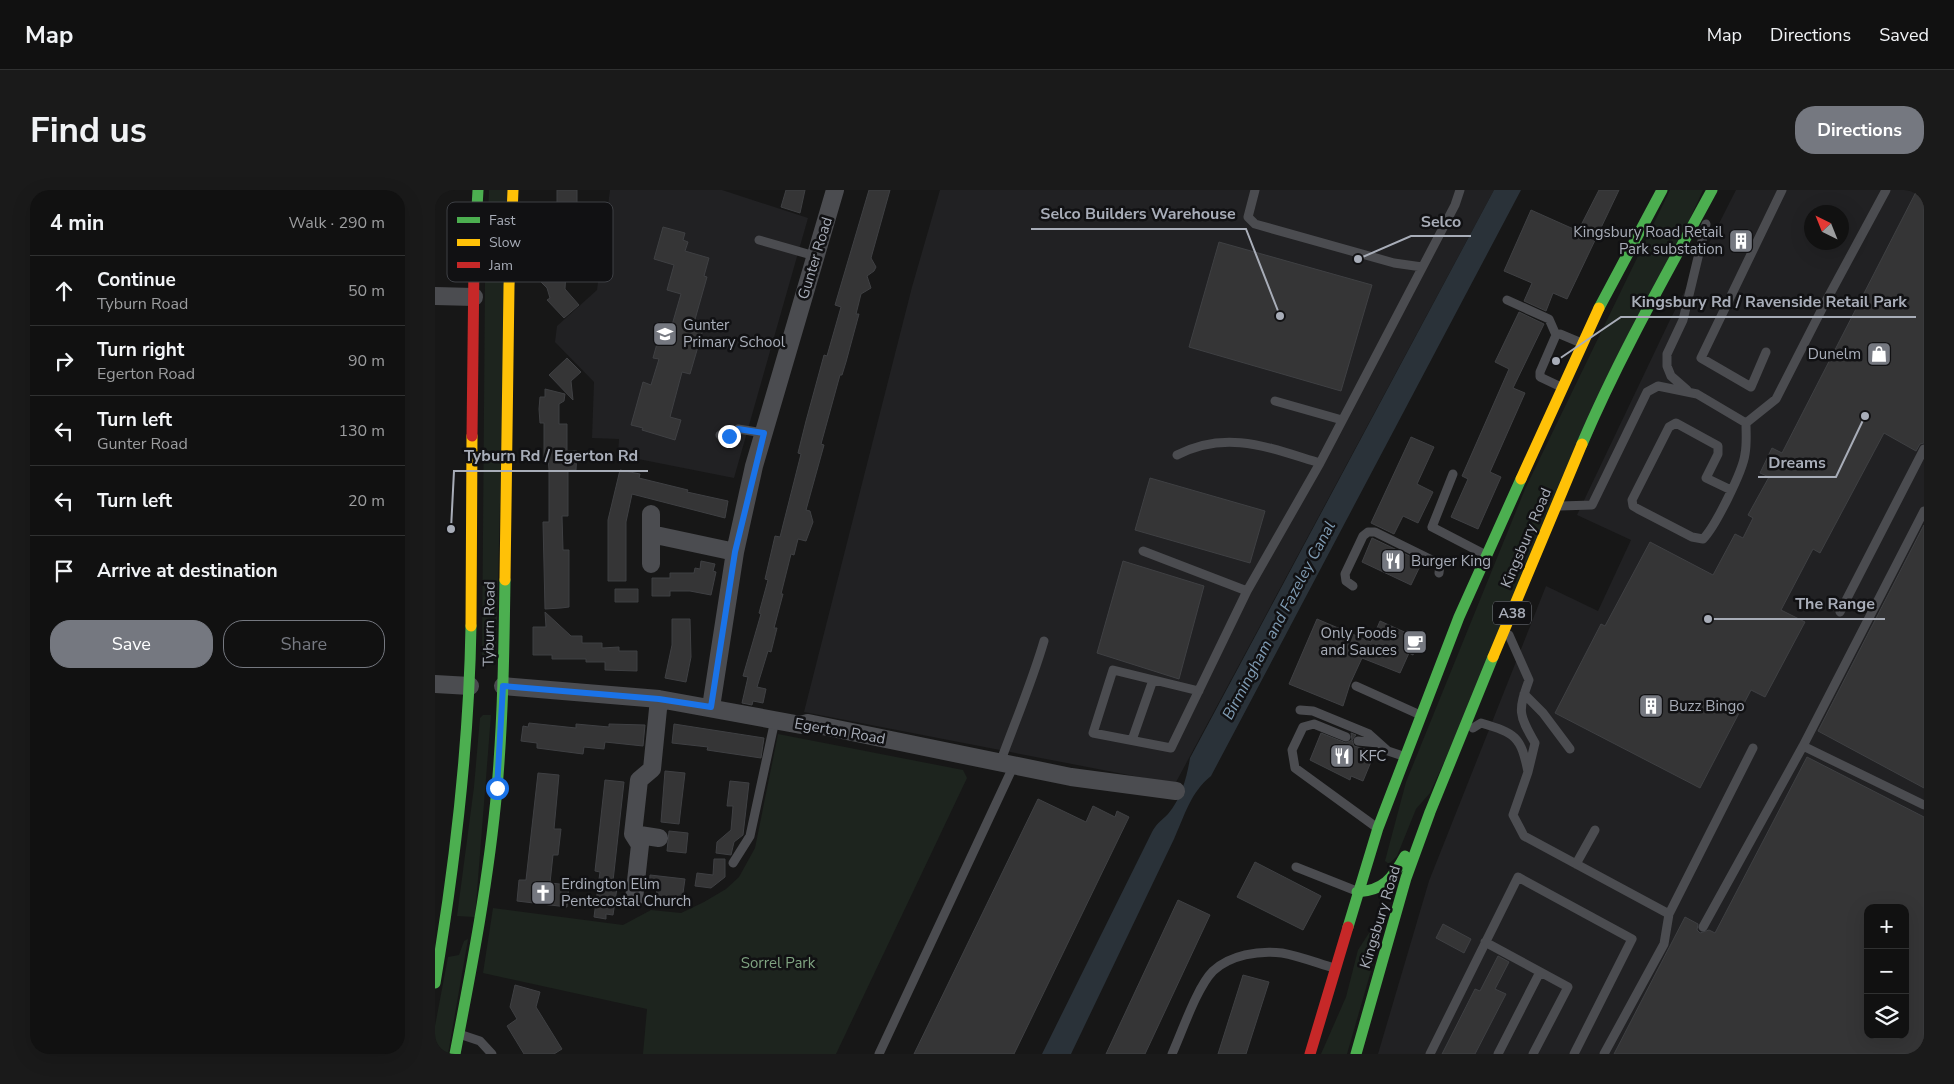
<!DOCTYPE html>
<html lang="en">
<head>
<meta charset="utf-8">
<style>
  body { margin:0; font-family:"Nunito Sans",sans-serif; background:#1a1a1a; color:#f1f3f6 }
  .controls { position:absolute; right:15px; bottom:15px; display:grid; overflow:hidden; border-radius:10px; box-shadow:0 5px 20px #0002 }
  .controls button { width:45px; height:45px; display:grid; place-items:center; padding:0; border:0; border-bottom:1px solid #303131; background:#111; color:#f1f3f6; font:25px sans-serif }
  .compass { position:absolute; left:1369px; top:15px; width:45px; height:45px; border-radius:50%; background:#111; box-shadow:0 5px 20px #0002; rotate:317deg }
  .stop { position:absolute; width:15px; height:15px; margin:-11px; border:4px solid #1a73e8; border-radius:50%; background:#fff }
  .stop.end { background:#1a73e8; border-color:#fff; box-shadow:0 1px 5px #0008 }
  .list { margin:0; padding:0; list-style:none }
  h2 { display:flex; justify-content:space-between; align-items:center; height:65px; margin:0; padding:0 20px; font-size:21px }
  h2 small { font-size:16px; font-weight:400; color:#9c9d9f }
  .list li { display:grid; grid-template-columns:32px 1fr auto; gap:15px; align-items:center; box-sizing:border-box; height:70px; padding:0 20px; border-top:1px solid #303131 }
  .list b { display:block; font-size:19px; white-space:nowrap }
  .list p { margin:0; font-size:16px; white-space:nowrap; color:#9c9d9f }
  .list em { font-size:16px; font-style:normal; color:#9c9d9f }
  .actions { display:flex; gap:10px; padding:15px 20px }
  .actions a { flex:1; padding:11px 0; border:1px solid #757880; border-radius:20px; text-align:center; font-size:18px; color:#757880 }
  .actions .main { background:#757880; color:#fff }
  .icon { flex:none; width:28px; height:28px; fill:none; stroke:currentColor; stroke-width:2; stroke-linecap:round; stroke-linejoin:round }
  .map { position:relative; flex:none; width:1489px; height:864px; overflow:hidden; border-radius:20px }
  header { display:flex; align-items:center; gap:30px; box-sizing:border-box; height:70px; padding:0 25px; background:#111; border-bottom:1px solid #303131 }
  header strong { font-size:24px }
  nav { display:flex; gap:28px; margin-inline-start:auto; font-size:18px }
  .intro { display:flex; align-items:center; justify-content:space-between; box-sizing:border-box; height:120px; padding:0 30px }
  h1 { margin:0; font-size:35px }
  .button { padding:12px 22px; border-radius:20px; background:#757880; color:#fff; font-size:18px; font-weight:700 }
  main { display:flex; gap:30px; padding:0 30px }
  aside { flex:1; background:#111; border-radius:20px; box-shadow:0 5px 20px #0002 }
  .map>svg:first-child { display:block }
  .built { fill:#212123; fill-rule:evenodd }
  .green { fill:#1d241e }
  .water { fill:#2a3239 }
  .building { fill:#353536; stroke:#3f4043; fill-rule:evenodd }
  .lines { fill:none; stroke-linecap:round; stroke-linejoin:round }
  .lane { stroke:#4b4c50; stroke-width:9 }
  .street { stroke:#4b4c50; stroke-width:18 }
  .fast { stroke:#4caf50; stroke-width:11 }
  .slow { stroke:#ffc107; stroke-width:11 }
  .jam { stroke:#c62828; stroke-width:11 }
  .route { stroke:#1a73e8; stroke-width:6 }
  .labels { text-anchor:middle; stroke-width:5; stroke-linejoin:round; paint-order:stroke }
  .shield { fill:#111113; stroke:#7b7e86; stroke-width:1 }
  .shield-label { font-size:14px; font-weight:bold; fill:#a8adb8 }
  .poi-label { font-size:15px; fill:#a8adb8; stroke:#111113; text-anchor:start }
  .street-label { font-size:15px; fill:#a8adb8; stroke:#111113 }
  .park-label { font-size:15px; fill:#7fa381; stroke:#111113 }
  .water-label { font-size:16px; font-style:italic; fill:#7f9bb3; stroke:#111113 }
  .key { fill:#111113; stroke:#3e4045; stroke-width:1 }
  .key-label { font-size:14px; fill:#a8adb8 }
  .leader { fill:none; stroke:#a8adb8; stroke-width:2 }
  .callout-dot { fill:#a8adb8; stroke:#111113; stroke-width:2 }
  .callout-label { font-size:16px; text-anchor:middle; font-weight:bold; fill:#a8adb8; stroke:#111113; stroke-width:5; stroke-linejoin:round; paint-order:stroke }
</style>
</head>
<body>
<header>
<strong>Map</strong>
<nav><a>Map</a><a>Directions</a><a>Saved</a></nav>
</header>
<div class="intro"><h1>Find us</h1><a class="button">Directions</a></div>
<main>
<aside>
<h2>4 min<small>Walk · 290 m</small></h2>
<ul class="list">
<li><svg class="icon" aria-label="ahead" viewBox="0 0 24 24"><path d="M12 20V5M6 11l6-6 6 6"/></svg><div><b>Continue</b><p>Tyburn Road</p></div><em>50 m</em></li>
<li><svg class="icon" aria-label="right" viewBox="0 0 24 24"><path d="M7 20v-9h11M14 6l5 5-5 5"/></svg><div><b>Turn right</b><p>Egerton Road</p></div><em>90 m</em></li>
<li><svg class="icon" aria-label="left" viewBox="0 0 24 24"><path d="M17 20v-9H6M10 6l-5 5 5 5"/></svg><div><b>Turn left</b><p>Gunter Road</p></div><em>130 m</em></li>
<li><svg class="icon" aria-label="left" viewBox="0 0 24 24"><path d="M17 20v-9H6M10 6l-5 5 5 5"/></svg><div><b>Turn left</b></div><em>20 m</em></li>
<li><svg class="icon" aria-label="arrive" viewBox="0 0 24 24"><path d="M6 21V4h12l-3 4 3 4H6"/></svg><div><b>Arrive at destination</b></div></li>
</ul>
<div class="actions"><a class="main">Save</a><a>Share</a></div>
</aside>
<div class="map">
<svg width="1489" height="864" viewBox="0 0 1489 864">
  <rect width="100%" height="100%" fill="#171717"/>
  <path class="built" d="M175,0h112l86,28 -74,260 -116,-23 1,-16 -27,-1 2,-56 -39,-40 2,-16 40,-36z
    M505,0h554l-319,594 -371,-72 108,-425z
    M1301,0h188v864h-546l51,-173 117,-295 52,25 33,-71 -54,-25 92,-193zM1376,22h30v30h-30zM1433,718h37v127h-37z"/>
  <path class="green" d="M54,0h19l-12,470 -8,1 -6,-4 3,-374z
    M1235,0h33l-273,603 -14,16 -19,47 -8,8 -4,-3 21,-79 119,-293z
    M48,525h8l-16,202 -18,-1 17,-129 6,-69z
    M343,544l185,36 4,8 -131,276h-193l4,-45 -164,-36 10,-65 130,17 28,-15 30,3 23,-11 22,-13 13,-12 16,-29z
    M934,743h6l4,10 -32,111h-26l25,-57 12,-47z
    M33,749l-20,115h-13v-28l13,-69 11,-2 5,-14z"/>
  <path class="water" d="M1059,0h27l-310,586c-21,17 -26,39 -37,63l-103,215h-29l110,-222c4,-8 10,-12 16,-18 13,-15 19,-37 22,-56z"/>
  <path class="building" d="M122,0h20v26l6,-1 -1,16h-8l-1,23h-6l-2,35 14,16 -15,13 -17,-18 3,-2 -3,-10 -8,-8 8,-52 10,1z
    M351,0h19l-5,23 -19,-6z
    M434,0h21l-19,68 5,9 -2,4 -7,5 4,12 -10,6 -5,20h3l-13,48 -4,13h-2l-19,69 3,1 -18,65 4,1 3,11 -7,19 -8,-2 -4,16 -3,-1 -10,40h2l-9,34h3l-6,24 -3,-1 -11,36 9,2 -3,14 -10,-2 -1,4 -10,-2 6,-26 -5,-1 18,-62 -2,-1 9,-33 -3,-1 7,-30 3,-13 5,1 21,-83 -3,-1 8,-32 18,-66 3,1 14,-49 -6,-2z
    M1164,0h20l-52,109 -14,-6 -7,18 -22,-10 8,-18 -28,-12 27,-61 47,21z
    M1482,0h7v253l-4,1 -4,7 -32,-18 -64,120 -7,-4 -32,61 24,12 -40,75 -14,-7 -51,98 -145,-75 46,-89 4,2 45,-84 63,33 22,-41 8,4 10,-20 -5,-3 21,-38 -9,-4 12,-25 10,5z
    M228,37l22,6 -2,7 5,2 -3,9 24,7 -5,18 3,1 -13,46 10,3 -14,48 -8,-2 -12,45 11,3 -6,20 -33,-10 1,-2 -12,-3 12,-43 8,3 8,-26 -6,-1 10,-36 9,3 9,-31 -14,-4 7,-25 -20,-6z
    M1304,41l11,5 -7,15 -12,-5z
    M784,52l153,43 -31,106 -152,-44z
    M1084,122l25,12 -31,64 12,5 -35,79 11,5 -23,52 -27,-12 17,-38 -6,-3 47,-107 -14,-7z
    M132,168l14,14 -10,9 2,19 -24,-25z
    M110,199l20,5 -1,7 -5,3v20h8v27h10l-1,19h-8v46h-6l1,34h6v57l-8,1 -16,1 -2,-87h6v-52l-1,-13h-4v-34h-4l-1,-14 1,-12h5z
    M976,247l23,10 -17,37 16,8 -15,31 -15,-7 -9,18 -23,-11z
    M185,280l20,4 -1,4 49,12 -1,2 41,9 -3,17 -93,-24 -6,28v59h-18v-61z
    M715,288l115,33 -15,52 -115,-33z
    M1489,335v263l-106,-57z
    M937,348l50,24 -11,23 -49,-23z
    M266,371l14,3 -2,7 3,1 -5,23 -21,-4h-20v5h-18v-18h18v-5h24l1,-5 5,1z
    M688,371l81,25 -25,93 -82,-26z
    M180,399h23v13h-23z
    M110,422l26,24h11v7h20v5l17,-1v4h18v20l-32,-1v-8h-19v-3h-34v-4h-19v-28h13z
    M237,429h18l1,38 -5,25 -21,-4 7,-33z
    M882,429l54,23 9,-21 40,18 -7,16 -4,-2 -9,20 -38,-15 -12,26 -7,22 -54,-22z
    M94,533l47,5v-4l33,3v-3l36,1 -2,21 -38,-4 -1,7 -20,-2 -1,7 -46,-6v-5l-16,-2 2,-15 5,1z
    M239,534l90,14 -3,20 -54,-8 1,-3 -36,-4z
    M886,543l25,10 6,-3 -1,-7 5,2 -4,5 2,6 21,6 -12,29 -12,-5 -1,4 -40,-20z
    M1372,567l117,60v237h-310l71,-137 13,7 -1,6 3,3 9,-3 6,3zM1433,718h37v127h-37z
    M230,581l20,2 -6,51 -18,-2z
    M103,583l21,2 -5,54h7l-3,26h-5l-3,28 19,2 -2,22 -50,-6 2,-21h7z
    M170,590l19,2 -11,99h5l-5,34 -7,-1v5l-12,-2 6,-45 -5,-1z
    M295,591l19,2 -6,52 -9,7 -3,13 -15,-2 1,-11 14,-12 2,-24h-6z
    M603,609l48,23 7,-16 22,11 2,-6 12,6 -115,237h-100z
    M234,641l19,2 -2,20 -19,-2z
    M279,669h11v18l-14,11 -16,-2 2,-13 16,2z
    M820,672l66,34 -18,34 -66,-33z
    M215,685l35,4 -3,21 -26,-3 1,-7 -8,-1z
    M743,710l32,15 -65,139h-39z
    M1008,734l28,15 -7,14 -28,-15z
    M1063,766l11,6 -14,27 11,5 -31,60h-33l33,-65 5,2z
    M808,785l26,7 -23,72h-28z
    M80,795l25,7 -4,15 26,42 -8,5h-30l-17,-28 10,-7 -7,-12z"/>
  <g class="lines">
    <path class="lane" d="M820,0l-7,27 7,7 139,39 28,4
      M324,50l56,16
      M1072,110l42,19 7,16 4,-1 19,8
      M1121,145l-16,37v5l19,9
      M1331,162l-15,35 -50,-29 81,-168
      M1252,200l-16,-14 -4,-10v-12l16,-34 23,-96
      M840,211l67,19
      M1311,233l30,-24 49,-96 61,-113
      M285,245l9,1 9,-7 26,4
      M742,265c50,-26 93,-7 143,8
      M1018,284l-21,53 52,27
      M1296,300l-25,-12 12,-24v-8l-42,-23 -7,4 -37,73 1,6 5,3 54,28 11,2c12,-12 40,-68 42,-85 2,-10 1,-21 1,-31
      M1125,316l32,-1 55,-113 11,-6 39,8 49,29
      M708,361l104,40
      M918,396l-7,-5 -1,-7 18,-38 5,-4h7l65,32 -1,9
      M1405,422l84,-163
      M921,496l62,28
      M764,501l-86,-21 -20,63 78,15 76,-157 73,-128 135,-258 5,-15
      M1089,504l19,19 27,36
      M865,520l13,1 56,23 19,17 15,5
      M1038,538l8,-5c34,10 40,13 47,49l7,-29c-17,-29 -17,-32 -6,-63l-20,-45
      M911,547l-32,-13 -11,3 -11,23 3,18 81,59
      M697,550l21,-60
      M923,551l20,2
      M1368,556l121,-235
      M565,573c15,-41 32,-81 44,-122
      M1093,582l-15,43 11,21 145,78
      M298,673l17,-27 25,-116
      M1141,674l19,-34
      M861,677l58,23
      M1268,737l100,-181 121,59
      M1050,752l83,45 -35,67
      M24,844l21,7 12,13
      M444,864l135,-289
      M737,864c10,-22 25,-67 41,-83 17,-16 46,-21 69,-18 17,3 35,10 52,15
      M995,864l88,-177 114,62 -58,115
      M1063,864l42,-82
      M1169,864l60,-110 5,-30 84,-166"/>
    <path class="street" d="M0,106l39,1
      M216,324v50
      M216,344l84,18
      M0,494l35,2
      M68,496l156,13 142,26 7,-2 263,54 105,14
      M224,509l-7,70 -13,11 -6,54 26,4
      M276,517l24,-155 19,-86 81,-276
      M198,644l7,11 -6,54"/>
    <path class="fast" d="M39,71l4,-71
      M1164,118l63,-118
      M1147,254c37,-87 85,-171 130,-254
      M922,702c26,-1 36,-14 48,-36
      M913,737l30,-99 81,-211 62,-138
      M0,793c20,-118 34,-237 36,-357
      M20,864c17,-88 34,-176 42,-266 6,-69 7,-139 8,-208
      M921,864l50,-176 24,-66 63,-155"/>
    <path class="slow" d="M1086,289l78,-171
      M70,390l4,-294 4,-96
      M36,436l1,-190
      M1058,467l89,-213"/>
    <path class="jam" d="M37,246l2,-175
      M875,864l38,-127"/>
  </g>
  <g class="lines">
    <path class="route" d="M62,598l6,-102 156,13 52,8 24,-155 29,-119 -26,-4 -9,7"/>
  </g>
  <defs>
    <symbol id="building-square" viewBox="-11 -11 22 22"><rect x="-9" y="-9" width="18" height="18" rx="4" fill="#757880" stroke="#111113"/><path d="M-4-6H4V6H1V3H-1V6H-4ZM-2.5-4.3h1.7v1.8h-1.7ZM.8-4.3h1.7v1.8H.8ZM-2.5-1h1.7V.8h-1.7ZM.8-1h1.7V.8H.8Z" fill="#fff"/></symbol>
    <symbol id="school-square" viewBox="-11 -11 22 22"><rect x="-9" y="-9" width="18" height="18" rx="4" fill="#757880" stroke="#111113"/><path d="M0-5L7-2L0 1L-7-2ZM-4 1L0 2.5L4 1V4Q0 6-4 4Z" fill="#fff"/></symbol>
    <symbol id="shop-square" viewBox="-11 -11 22 22"><rect x="-9" y="-9" width="18" height="18" rx="4" fill="#757880" stroke="#111113"/><path d="M-5-2.5h2.3a2.7 3.5 0 0 1 5.4 0H5L5.5 6h-11ZM-1.5-2.5h3a1.5 2.3 0 0 0-3 0Z" fill="#fff"/></symbol>
    <symbol id="restaurant-square" viewBox="-11 -11 22 22"><rect x="-9" y="-9" width="18" height="18" rx="4" fill="#757880" stroke="#111113"/><path d="M-5-6h1v4h1v-4h1v4h1v-4h1v5L-1.5 .5V6h-2V.5L-5-1ZM5-6V6H3V1.5H1.5Q1.5-4 5-6Z" fill="#fff"/></symbol>
    <symbol id="cafe-square" viewBox="-11 -11 22 22"><rect x="-9" y="-9" width="18" height="18" rx="4" fill="#757880" stroke="#111113"/><path d="M-5.5-4.5H6V0H3Q3 3.5 0 3.5H-2.5Q-5.5 3.5-5.5 0ZM3-3.2v2h1.7v-2ZM-6 4.5H4V6H-6Z" fill="#fff"/></symbol>
    <symbol id="church-square" viewBox="-11 -11 22 22"><rect x="-9" y="-9" width="18" height="18" rx="4" fill="#757880" stroke="#111113"/><path d="M-1.2-6h2.4v3.5h3.3v2.4h-3.3V6h-2.4V-.1h-3.3v-2.4h3.3Z" fill="#fff"/></symbol>
  </defs>
  <g fill-rule="evenodd">
    <use href="#building-square" x="1292" y="37" width="28" height="28"/>
    <use href="#school-square" x="216" y="130" width="28" height="28"/>
    <use href="#shop-square" x="1430" y="150" width="28" height="28"/>
    <use href="#restaurant-square" x="944" y="357" width="28" height="28"/>
    <use href="#cafe-square" x="966" y="438" width="28" height="28"/>
    <use href="#building-square" x="1202" y="502" width="28" height="28"/>
    <use href="#restaurant-square" x="893" y="552" width="28" height="28"/>
    <use href="#church-square" x="94" y="689" width="28" height="28"/>
  </g>
  <g class="labels">
    <rect class="shield" x="1058" y="411.5" width="38" height="23" rx="4"/>
    <g class="shield-label">
      <text x="1077" y="428">A38</text>
    </g>
    <g class="poi-label">
      <text x="1288" y="47" text-anchor="end">Kingsbury Road Retail<tspan x="1288" dy="17">Park substation</tspan></text>
      <text x="248" y="140">Gunter<tspan x="248" dy="17">Primary School</tspan></text>
      <text x="1426" y="169" text-anchor="end">Dunelm</text>
      <text x="976" y="376">Burger King</text>
      <text x="962" y="448" text-anchor="end">Only Foods<tspan x="962" dy="17">and Sauces</tspan></text>
      <text x="1234" y="521">Buzz Bingo</text>
      <text x="924" y="571">KFC</text>
      <text x="126" y="699">Erdington Elim<tspan x="126" dy="17">Pentecostal Church</tspan></text>
    </g>
    <g class="street-label">
      <text transform="translate(380 68) rotate(-73)" y="5">Gunter Road</text>
      <text transform="translate(1091 348) rotate(-67)" y="5">Kingsbury Road</text>
      <text transform="translate(54 434) rotate(-89)" y="5">Tyburn Road</text>
      <text transform="translate(405 541) rotate(10)" y="5">Egerton Road</text>
      <text transform="translate(945 727) rotate(-73)" y="5">Kingsbury Road</text>
    </g>
    <g class="park-label">
      <text x="343" y="778">Sorrel Park</text>
    </g>
    <g class="water-label">
      <text transform="translate(843 430) rotate(-62)" y="6">Birmingham and Fazeley Canal</text>
    </g>
  </g>
  <rect x="12" y="12" width="166" height="80" rx="8" class="key"/>
  <rect x="22" y="27" width="23" height="6" fill="#4caf50"/>
  <rect x="22" y="49" width="23" height="7" fill="#ffc107"/>
  <rect x="22" y="72" width="23" height="6" fill="#c62828"/>
  <g class="key-label">
    <text x="54" y="35">Fast</text>
    <text x="54" y="57">Slow</text>
    <text x="54" y="80">Jam</text>
  </g>
  <path class="leader" d="M845 126L811 39H596M923 69L976 46H1036M1121 171L1186 127H1481M16 339L19 281H213M1430 226L1401 287H1323M1273 429L1350 429H1450"/>
  <g class="callout-dot">
    <circle cx="845" cy="126" r="5"/>
    <circle cx="923" cy="69" r="5"/>
    <circle cx="1121" cy="171" r="5"/>
    <circle cx="16" cy="339" r="5"/>
    <circle cx="1430" cy="226" r="5"/>
    <circle cx="1273" cy="429" r="5"/>
  </g>
  <g class="callout-label">
    <text x="703" y="29">Selco Builders Warehouse</text>
    <text x="1006" y="37">Selco</text>
    <text x="1334" y="117">Kingsbury Rd / Ravenside Retail Park</text>
    <text x="116" y="271">Tyburn Rd / Egerton Rd</text>
    <text x="1362" y="278">Dreams</text>
    <text x="1400" y="419">The Range</text>
  </g>
</svg>
<div class="controls">
<button>+</button>
<button>−</button>
<button><svg class="icon" aria-label="layers" viewBox="0 0 24 24"><path d="M12 4l9 5-9 5-9-5zM3 14l9 5 9-5"/></svg></button>
</div>
<svg class="compass" viewBox="-18 -18 36 36"><path d="M0-13l5 13h-10z" fill="#e53935"/><path d="M0 13l5-13h-10z" fill="#9c9d9f"/></svg>
<div class="stop" style="left:62px;top:598px"></div>
<div class="stop end" style="left:294px;top:246px"></div>
</div>
</main>
</body>
</html>
